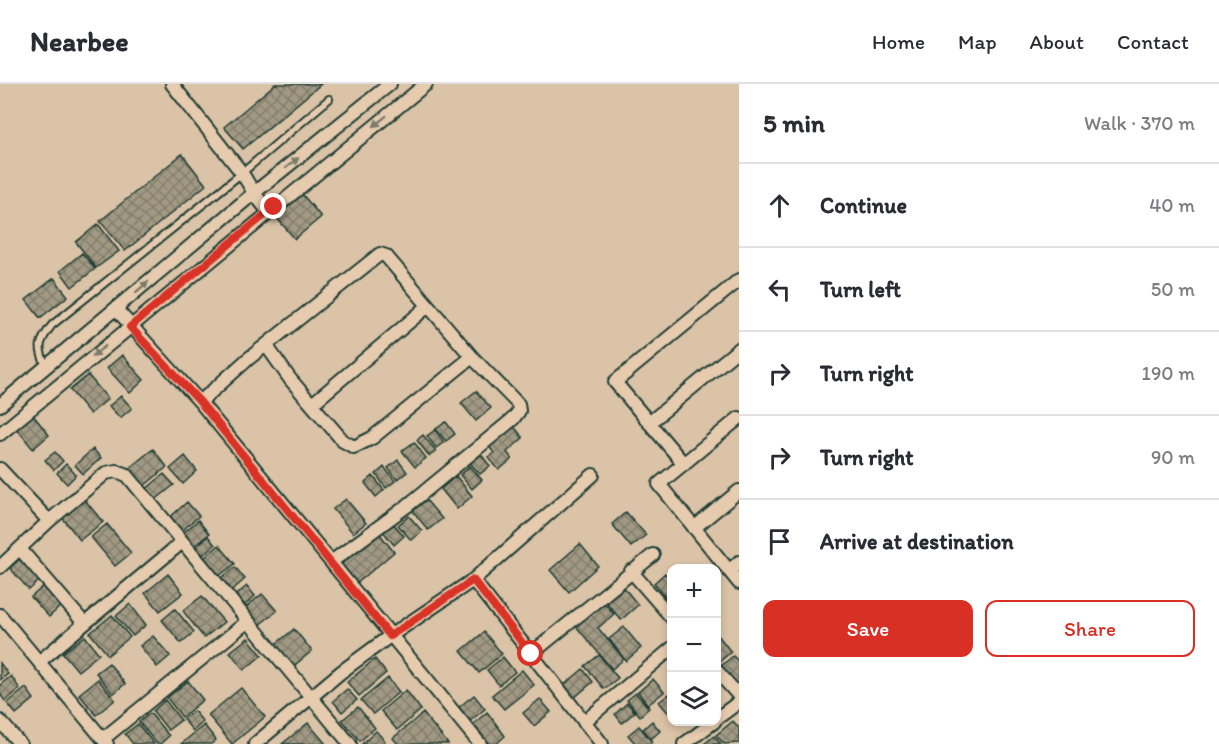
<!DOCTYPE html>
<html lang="en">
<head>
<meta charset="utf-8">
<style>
  body { margin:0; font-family:Itim,sans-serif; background:#f2f2f3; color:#2b2b33 }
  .controls { position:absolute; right:18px; bottom:18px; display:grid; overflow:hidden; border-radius:12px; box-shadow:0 3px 9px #0003 }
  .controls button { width:54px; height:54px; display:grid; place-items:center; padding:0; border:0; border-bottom:2px solid #e1e1e2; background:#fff; color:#2b2b33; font:30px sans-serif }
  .stop { position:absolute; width:18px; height:18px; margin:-14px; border:4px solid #d93025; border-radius:50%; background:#fff }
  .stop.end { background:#d93025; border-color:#fff; box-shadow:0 2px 6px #0008 }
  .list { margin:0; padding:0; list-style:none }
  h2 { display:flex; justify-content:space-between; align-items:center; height:78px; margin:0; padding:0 24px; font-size:26px }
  h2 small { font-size:20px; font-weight:400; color:#7c7c81 }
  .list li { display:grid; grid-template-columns:39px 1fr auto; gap:18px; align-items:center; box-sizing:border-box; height:84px; padding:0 24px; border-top:2px solid #e1e1e2 }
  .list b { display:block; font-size:22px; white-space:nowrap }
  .list em { font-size:20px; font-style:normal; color:#7c7c81 }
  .actions { display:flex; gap:12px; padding:18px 24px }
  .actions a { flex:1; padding:14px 0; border:2px solid #d93025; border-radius:12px; text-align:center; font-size:21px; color:#d93025 }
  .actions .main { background:#d93025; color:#fff }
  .icon { flex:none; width:33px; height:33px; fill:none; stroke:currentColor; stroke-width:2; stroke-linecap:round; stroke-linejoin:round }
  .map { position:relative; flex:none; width:739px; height:660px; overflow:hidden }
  header { display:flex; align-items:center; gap:36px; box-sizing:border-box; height:84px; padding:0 30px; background:#fff; border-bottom:2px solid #e1e1e2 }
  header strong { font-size:28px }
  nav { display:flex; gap:33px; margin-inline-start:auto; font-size:21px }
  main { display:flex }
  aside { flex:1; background:#fff }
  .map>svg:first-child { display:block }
  .building { fill:url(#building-cross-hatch); stroke:#1f3d34; stroke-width:1.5 }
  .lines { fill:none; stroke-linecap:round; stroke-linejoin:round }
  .service-casing { stroke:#1f3d34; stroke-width:10 }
  .minor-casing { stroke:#1f3d34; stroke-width:16 }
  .service { stroke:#e7cbae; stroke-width:6 }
  .minor { stroke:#e7cbae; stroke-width:12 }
  .oneway { fill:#797d6b }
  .route { stroke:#d93025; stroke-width:8 }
</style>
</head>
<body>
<header>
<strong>Nearbee</strong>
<nav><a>Home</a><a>Map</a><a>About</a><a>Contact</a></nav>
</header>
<main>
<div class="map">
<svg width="739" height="660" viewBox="0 0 739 660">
  <defs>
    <pattern id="building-cross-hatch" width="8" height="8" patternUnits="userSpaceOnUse" patternTransform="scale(1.5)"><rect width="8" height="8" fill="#a19983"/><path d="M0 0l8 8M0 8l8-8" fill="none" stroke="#837e6c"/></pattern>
  </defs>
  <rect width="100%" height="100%" fill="#dbc3a7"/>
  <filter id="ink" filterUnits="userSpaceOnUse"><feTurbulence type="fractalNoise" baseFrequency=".0167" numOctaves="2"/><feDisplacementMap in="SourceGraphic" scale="12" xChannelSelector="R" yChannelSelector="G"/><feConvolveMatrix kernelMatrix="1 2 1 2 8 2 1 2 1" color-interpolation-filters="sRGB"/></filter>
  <g filter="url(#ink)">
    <path class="building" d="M275,0h46l-78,65 -19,-22z
      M182,70l24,31 -81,66 -25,-30z
      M302,110l19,23 -26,22 -20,-23z
      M98,140l21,27 -23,17 -20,-26z
      M82,169l13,16 -23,18 -12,-16z
      M54,194l14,18 -28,22 -14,-18z
      M122,271l22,25 -14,13 -23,-25z
      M88,291l20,24 -18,15 -20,-24z
      M476,307l15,17 -15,13 -15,-18z
      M121,312l11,12 -12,10 -11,-12z
      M33,331l16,20 -16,14 -16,-20z
      M446,338l9,12 -9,7 -10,-12z
      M513,341l10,13 -16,14 5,7 -13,11 -11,-13 6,-4 -5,-7z
      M435,346l9,12 -8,6 -9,-12z
      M423,351l13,16 -7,5 -12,-16z
      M414,358l12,16 -11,9 -13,-16z
      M93,365l8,9 -18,16 -8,-9z
      M153,365l14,18 -23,19 -15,-18z
      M55,368l8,9 -9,9 -9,-10z
      M480,369l10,13 -10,8 -11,-12z
      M185,372l12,15 -14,13 -13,-15z
      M398,376l9,12 -10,8 -9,-12z
      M66,380l10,11 -9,9 -10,-11z
      M470,382l12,14 -10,9 -12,-14z
      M384,383l11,14 -9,7 -10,-14z
      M164,390l10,11 -20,16 -9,-11z
      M373,392l11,14 -8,7 -11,-14z
      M456,392l16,20 -15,13 -16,-20z
      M83,414l20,24 -23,18 -19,-24z
      M346,415l20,24 -13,10 -20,-24z
      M426,416l16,19 -14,11 -15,-19z
      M187,418l12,14 -21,18 -11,-14z
      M626,428l20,23 -15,12 -19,-23z
      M409,432l13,15 -11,9 -13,-15z
      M198,436l11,14 -15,12 -11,-13z
      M392,438l12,14 -10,9 -12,-15z
      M107,440l24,29 -16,13 -24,-29z
      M379,449l15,19 -39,33 -16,-19z
      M208,452l7,9 -12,10 -7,-8z
      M580,460l18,22 -29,26 -19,-22z
      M219,461l16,19 -16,12 -15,-18z
      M22,473l19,22 -12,11 -19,-22z
      M235,483l10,12 -16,14 -10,-13z
      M665,489l7,8 -2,22 -16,-20z
      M168,490l15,19 -23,18 -15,-18z
      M621,500l17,21 -17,15 -18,-22z
      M45,501l17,20 -13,12 -18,-20z
      M247,502l8,10 -10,9 -9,-10z
      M262,510l15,17 -18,14 -14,-17z
      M202,512l22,26 -20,16 -21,-27z
      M603,517l11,13 -16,14 26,31 -12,10 -37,-44z
      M130,520l16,21 -13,11 -17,-20z
      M175,525l19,23 -13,11 -19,-23z
      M112,531l18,22 -22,18 -18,-22z
      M624,543l17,21 -15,13 -17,-22z
      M294,545l18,22 -22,18 -18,-22z
      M484,548l18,22 -23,19 -18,-22z
      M717,550l14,18 -12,10 -3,-3z
      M85,552l14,18 -21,17 -15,-18z
      M153,552l17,20 -13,11 -17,-21z
      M248,554l14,17 -18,15 -14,-18z
      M599,571l19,23 -14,11 -19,-23z
      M733,572l6,6v25l-18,-21z
      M503,573l12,15 -16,13 -12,-15z
      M375,575l11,14 -27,23 -12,-14z
      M0,579l8,11 -8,6z
      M109,579l16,21 -12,10 -17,-21z
      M583,585l10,13 -19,16 -10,-13z
      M522,586l12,15 -30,24 -12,-14z
      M11,592l9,13 -15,12 -5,-7v-9z
      M388,594l11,14 -26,22 -12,-14z
      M98,595l17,21 -19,15 -17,-21z
      M653,595l11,13 -16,13 -10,-13z
      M188,597l15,19 -21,17 -15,-19z
      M26,604l8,11 -18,15 -9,-11z
      M241,604l24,29 -33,27 -24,-29z
      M347,605l10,11 -15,12 -9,-11z
      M406,606l15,20 -24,20 -16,-19z
      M636,609l13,15 -9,8 -13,-16z
      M669,610l3,4v19l-13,-15z
      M474,611l11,14 -15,12 -11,-14z
      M540,615l11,13 -17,14 -11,-13z
      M165,616l16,20 -13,10 -15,-19z
      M627,619l8,9 -13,11 -7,-9z
      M358,623l17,21 -15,13 -18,-21z
      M194,627l9,11 -10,9 -10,-12z
      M487,628l18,24 -9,8h-7l-16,-20z
      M150,629l19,23 -9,8h-3l-18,-22z
      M423,629l25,31h-50l-5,-6z
      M652,637l8,10 -9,8 -8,-10z
      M733,637l6,7v15l-15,1 -8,-9z
      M308,639l18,21h-44z
      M138,640l16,20h-21l-8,-10z
      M204,641l12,15 -5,4h-30z
      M639,642l13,16 -3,2h-13l-8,-9z
      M376,647l9,10 -3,3h-20z
      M714,652l7,8h-17z"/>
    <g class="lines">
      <defs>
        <path id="service" d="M46,282c-9,-19 -7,-24 6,-41l190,-152 87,-74"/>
        <path id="minor" d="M172,0l70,89 12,20 14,18
          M116,225l84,93 280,342
          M200,318l48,-43 18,-14 24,34 53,62 11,6 18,-9 100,-81 -86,-101 -6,-2 -114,91
          M312,320l115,-97
          M0,321l254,-212 136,-109
          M739,334l-80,66 80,99
          M649,339l90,-74
          M0,350l426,-350
          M684,380l-69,-82 124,-102
          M0,385l49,52
          M694,444l45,-37
          M20,465l64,74
          M331,478l76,-56 106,-87 6,-8 -1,-7 -46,-47
          M0,483l49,-46 57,-48 10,-2 11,4 223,269
          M631,487l41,47
          M729,487l10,-9
          M473,496l120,-105
          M0,531l107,129
          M531,570l122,-99
          M40,577l141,-118
          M716,586l23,26
          M716,635l23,-17
          M0,637l20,23
          M584,638l88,-74
          M103,655l145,-118
          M255,660l86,-72 49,-36 83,-56 129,164
          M684,660l30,-22"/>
      </defs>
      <use href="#service" class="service-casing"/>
      <use href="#minor" class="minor-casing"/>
      <use href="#service" class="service"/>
      <use href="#minor" class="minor"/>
    </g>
    <defs><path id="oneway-solid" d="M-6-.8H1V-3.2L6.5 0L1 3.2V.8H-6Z" transform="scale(1.5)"/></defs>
    <g class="oneway">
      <use href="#oneway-solid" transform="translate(380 37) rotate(141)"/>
      <use href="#oneway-solid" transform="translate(292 79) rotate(-38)"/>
      <use href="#oneway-solid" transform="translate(142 203) rotate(-41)"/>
      <use href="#oneway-solid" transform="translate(99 267) rotate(142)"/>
    </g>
  </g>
  <g class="lines" filter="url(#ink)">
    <path class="route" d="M274,123l-144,120 70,75 190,234 83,-56 58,74"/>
  </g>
</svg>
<div class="controls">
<button>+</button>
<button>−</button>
<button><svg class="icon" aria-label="layers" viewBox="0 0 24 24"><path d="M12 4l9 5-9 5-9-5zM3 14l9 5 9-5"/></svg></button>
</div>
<div class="stop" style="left:531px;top:570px"></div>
<div class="stop end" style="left:274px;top:123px"></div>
</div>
<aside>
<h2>5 min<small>Walk · 370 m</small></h2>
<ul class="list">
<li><svg class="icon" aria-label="ahead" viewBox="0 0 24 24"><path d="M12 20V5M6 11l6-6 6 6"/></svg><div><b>Continue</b></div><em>40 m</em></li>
<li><svg class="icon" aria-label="left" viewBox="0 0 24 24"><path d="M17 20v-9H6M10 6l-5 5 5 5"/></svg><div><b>Turn left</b></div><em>50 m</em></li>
<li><svg class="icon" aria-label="right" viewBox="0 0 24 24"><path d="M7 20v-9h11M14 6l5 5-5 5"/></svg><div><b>Turn right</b></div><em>190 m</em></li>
<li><svg class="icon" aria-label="right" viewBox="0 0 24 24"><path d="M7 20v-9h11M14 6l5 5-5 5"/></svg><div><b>Turn right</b></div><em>90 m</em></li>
<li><svg class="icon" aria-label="arrive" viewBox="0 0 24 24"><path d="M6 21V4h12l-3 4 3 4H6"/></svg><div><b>Arrive at destination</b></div></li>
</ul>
<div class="actions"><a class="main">Save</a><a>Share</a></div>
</aside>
</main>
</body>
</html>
